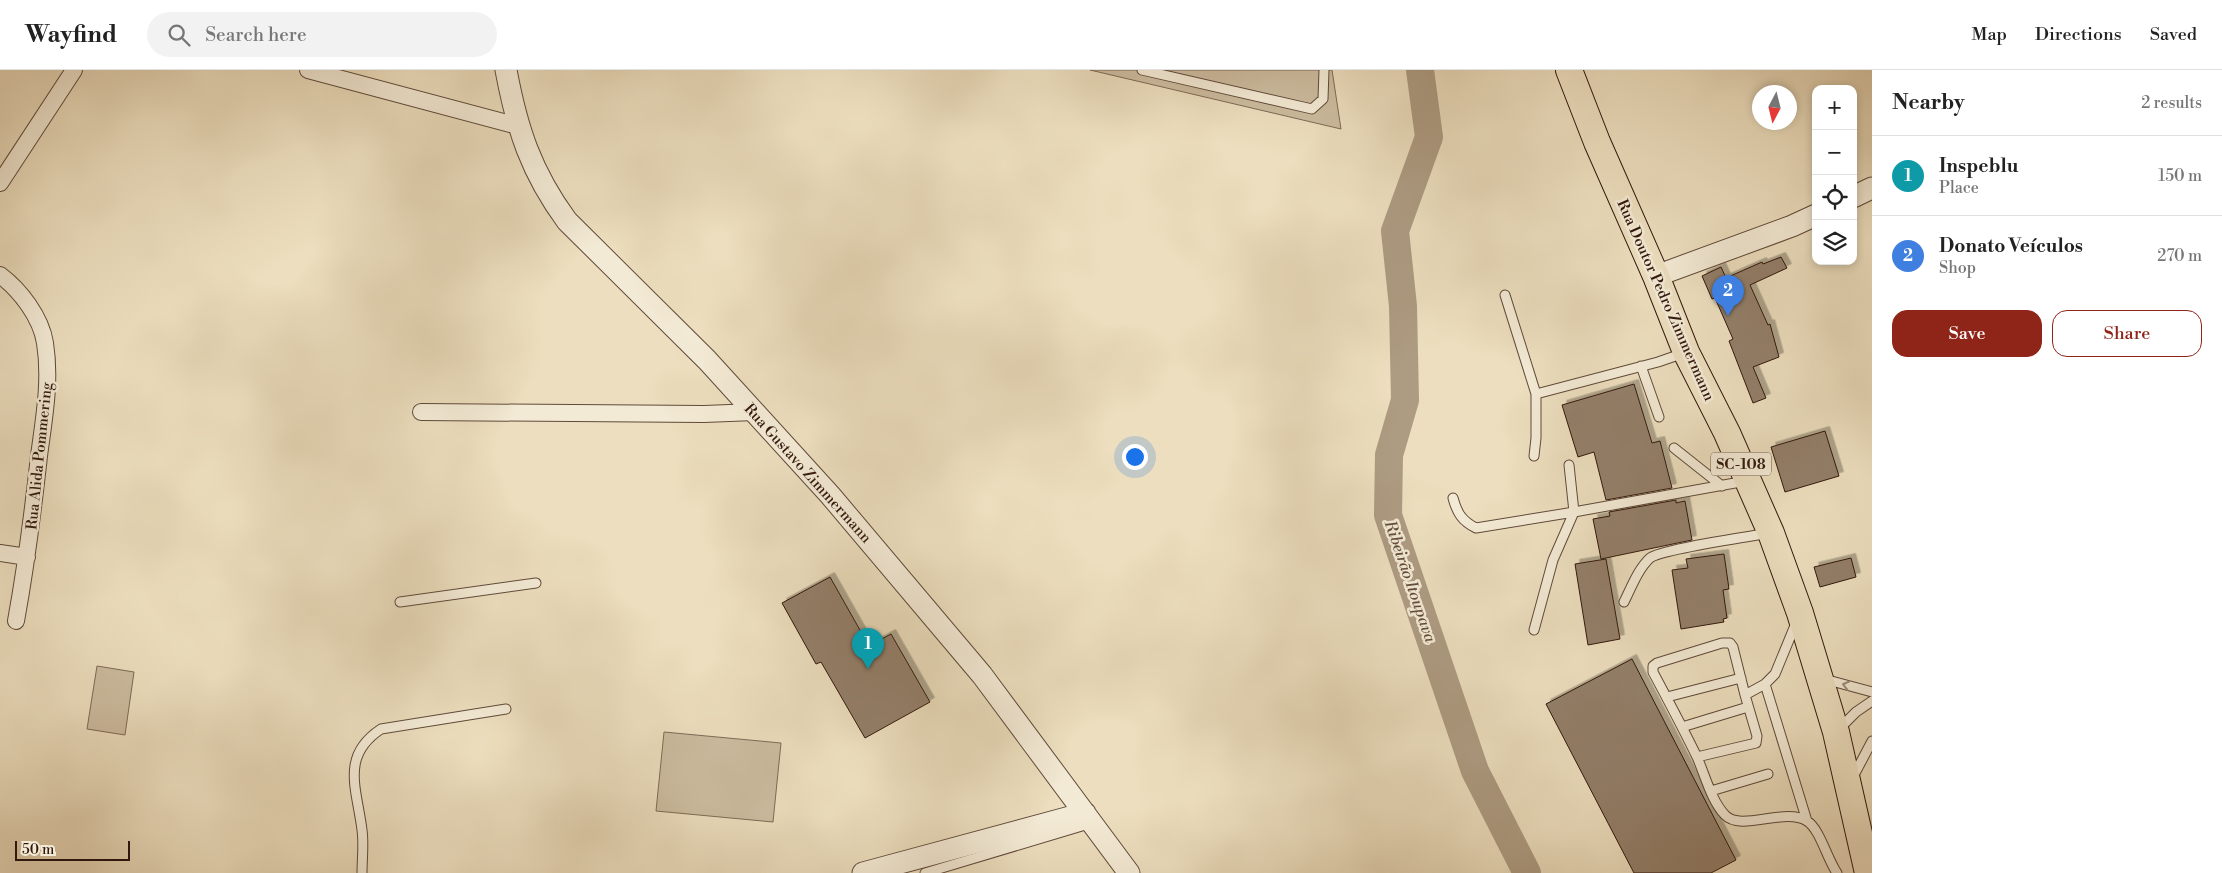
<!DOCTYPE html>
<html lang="en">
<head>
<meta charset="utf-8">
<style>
  body { margin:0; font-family:"Libre Bodoni",serif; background:#f2f2f2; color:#222 }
  .controls { position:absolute; right:15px; top:15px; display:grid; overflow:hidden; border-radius:10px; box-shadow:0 2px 8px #0003 }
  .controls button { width:45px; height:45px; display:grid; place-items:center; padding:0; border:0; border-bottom:1px solid #e0e0e0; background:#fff; color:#222; font:25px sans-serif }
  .compass { position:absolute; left:1752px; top:15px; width:45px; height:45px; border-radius:50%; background:#fff; box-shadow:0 2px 8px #0003; rotate:187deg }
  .scale { position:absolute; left:15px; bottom:12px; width:115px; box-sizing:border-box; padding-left:5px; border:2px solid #32180e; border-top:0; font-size:14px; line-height:18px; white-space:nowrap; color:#32180e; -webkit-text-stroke:4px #f3ead5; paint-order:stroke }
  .you { position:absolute; left:1134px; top:386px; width:18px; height:18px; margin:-12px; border:4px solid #fff; border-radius:50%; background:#1a73e8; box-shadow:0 0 0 8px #1a73e833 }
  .badge { display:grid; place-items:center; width:32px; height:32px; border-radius:50%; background:#8f2418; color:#fff; font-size:16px; font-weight:700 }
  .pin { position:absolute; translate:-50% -41px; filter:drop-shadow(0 1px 2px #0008) }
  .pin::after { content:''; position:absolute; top:26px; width:18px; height:15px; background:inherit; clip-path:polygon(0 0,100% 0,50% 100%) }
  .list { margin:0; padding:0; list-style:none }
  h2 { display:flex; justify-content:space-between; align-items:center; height:65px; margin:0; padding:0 20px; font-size:21px }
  h2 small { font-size:16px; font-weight:400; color:#767676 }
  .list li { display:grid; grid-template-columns:32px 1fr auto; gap:15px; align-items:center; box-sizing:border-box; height:80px; padding:0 20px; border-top:1px solid #e0e0e0 }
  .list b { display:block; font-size:19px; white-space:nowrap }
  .list p { margin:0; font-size:16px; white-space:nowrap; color:#767676 }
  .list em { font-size:16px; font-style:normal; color:#767676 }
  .actions { display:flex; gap:10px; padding:15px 20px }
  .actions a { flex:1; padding:11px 0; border:1px solid #8f2418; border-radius:15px; text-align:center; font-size:18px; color:#8f2418 }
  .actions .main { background:#8f2418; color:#fff }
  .icon { flex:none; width:28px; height:28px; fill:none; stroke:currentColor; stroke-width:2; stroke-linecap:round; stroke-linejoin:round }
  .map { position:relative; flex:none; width:1872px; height:803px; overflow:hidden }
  header { display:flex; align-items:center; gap:30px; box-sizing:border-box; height:70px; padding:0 25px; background:#fff; border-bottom:1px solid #e0e0e0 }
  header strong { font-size:24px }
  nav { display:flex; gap:28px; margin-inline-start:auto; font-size:18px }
  .search { width:350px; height:45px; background:#f2f2f2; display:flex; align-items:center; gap:12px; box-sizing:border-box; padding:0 18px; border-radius:28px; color:#767676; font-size:19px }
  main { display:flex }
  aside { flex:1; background:#fff }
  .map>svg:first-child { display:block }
  .green { fill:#ccbca0; stroke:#7f6a57 }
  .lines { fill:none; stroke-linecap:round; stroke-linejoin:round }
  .river { stroke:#ad9b82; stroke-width:28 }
  .building { fill:#937f6a; stroke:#32180e; filter:url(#shadow) }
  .service-casing { stroke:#604a3a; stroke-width:11 }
  .minor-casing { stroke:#604a3a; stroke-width:18 }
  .tertiary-casing { stroke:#604a3a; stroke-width:23 }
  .primary-casing { stroke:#32180e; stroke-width:28 }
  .service { stroke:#f3ead5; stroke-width:9 }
  .minor { stroke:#f3ead5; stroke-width:16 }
  .tertiary { stroke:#f3ead5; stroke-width:21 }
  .primary { stroke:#ecdebe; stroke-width:26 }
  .oneway { stroke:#9c8c7b }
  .labels { text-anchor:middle; stroke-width:5; stroke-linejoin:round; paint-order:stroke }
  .shield { fill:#f3ead5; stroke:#6c574a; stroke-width:1 }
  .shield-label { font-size:14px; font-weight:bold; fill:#32180e }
  .street-label { font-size:15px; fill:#32180e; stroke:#f3ead5 }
  .water-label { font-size:16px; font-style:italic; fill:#634c3c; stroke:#f3ead5 }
</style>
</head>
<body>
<header>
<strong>Wayfind</strong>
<div class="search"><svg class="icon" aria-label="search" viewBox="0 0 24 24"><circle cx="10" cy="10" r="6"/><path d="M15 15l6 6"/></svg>Search here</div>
<nav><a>Map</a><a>Directions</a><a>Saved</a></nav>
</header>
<main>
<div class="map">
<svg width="1872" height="803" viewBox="0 0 1872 803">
  <defs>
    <filter id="shadow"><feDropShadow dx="4.5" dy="-4.5" stdDeviation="0" flood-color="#0004"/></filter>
  </defs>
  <rect width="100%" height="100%" fill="#ecdebe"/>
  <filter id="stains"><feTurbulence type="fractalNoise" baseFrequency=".004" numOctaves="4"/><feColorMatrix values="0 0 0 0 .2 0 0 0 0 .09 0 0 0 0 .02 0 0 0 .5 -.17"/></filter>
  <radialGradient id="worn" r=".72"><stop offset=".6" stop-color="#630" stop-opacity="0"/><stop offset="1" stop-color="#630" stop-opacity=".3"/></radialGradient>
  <path class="green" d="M1090,0h242l9,59z
    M97,596l37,6 -9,63 -38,-6z
    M664,662l117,11 -8,79 -117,-11z"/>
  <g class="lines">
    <path class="river" d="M1420,0l9,67 -34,94 8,75 2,94 -16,55 -1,60 87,256 52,102"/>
  </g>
  <path class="building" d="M1781,187l6,11 -37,17 18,40 2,-1 9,33 -26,10 13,31 -13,5 -24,-62 4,-2 -18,-41 -3,1 -10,-23 19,-9 5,11 36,-16 1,2z
    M1634,314l18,59 8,-2 12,47 -66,12 -12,-48 -16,5 -16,-52z
    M1825,361l14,45 -54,16 -14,-45z
    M1676,430v3l9,-2 7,39 -91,19 -8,-40 17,-3 -1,-4z
    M1724,484l5,35 -6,1 4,28 -4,1 1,3 -43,7 -9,-59 16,-2 -2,-9z
    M1851,488l5,19 -36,10 -6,-20z
    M1606,489l14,80 -32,6 -13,-81z
    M830,507l39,69 22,-12 39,68 -65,36 -44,-76 -5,2 -34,-61z
    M1632,589l104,201 -25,13h-77l-88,-169z"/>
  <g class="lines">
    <defs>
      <path id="service" d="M1142,0l170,39 11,-10 1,-29
        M1505,225l31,99 122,-32 26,-9
        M1641,296l18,51
        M1674,378l48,38
        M1534,386l2,-18v-44
        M1453,428c4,15 9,23 23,30l98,-16 -5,-47
        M400,532l136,-19
        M1624,532c7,-14 14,-33 26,-44 11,-9 99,-21 118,-25
        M1796,553l-21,51 -10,10 -20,11 -12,-48 -3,-4h-8l-65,20 -4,3v6c15,28 30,56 44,85 8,18 14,43 28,58 16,17 60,-8 82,6 13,8 20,38 30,52
        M1534,560l19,-70 21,-48 172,-31
        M1824,609l48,13
        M1765,614l42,137
        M1667,627l74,-19
        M1682,657l66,-20
        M1838,660l18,-18 16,-11
        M1697,687l59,-14 1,-7 -12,-41
        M1853,707l19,-36
        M1711,721l57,-17
        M362,803c0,-14 2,-29 0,-43 -5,-41 -22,-74 19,-101l125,-20
        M925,803l167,-50"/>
      <path id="minor" d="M308,0l210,56
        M0,113l74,-113
        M0,205c20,15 41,42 45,68 6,38 -1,75 -6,113 -6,55 -13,110 -23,165
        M421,342l283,2 51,-2
        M0,483l27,4"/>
      <path id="tertiary" d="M506,0c11,59 25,102 61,151l140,139 123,135 152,180 147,198
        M1853,127l19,-9
        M1656,206l136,-50 24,-11
        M863,803l222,-60"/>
      <path id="primary" d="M1569,0l28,72 59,134 30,76 41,81 44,100 29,80 36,119 32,141"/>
    </defs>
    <use href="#service" class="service-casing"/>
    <use href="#minor" class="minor-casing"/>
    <use href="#tertiary" class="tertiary-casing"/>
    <use href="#primary" class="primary-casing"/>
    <use href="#service" class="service"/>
    <use href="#minor" class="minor"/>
    <use href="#tertiary" class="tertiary"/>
    <use href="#primary" class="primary"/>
  </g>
  <defs><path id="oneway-chevron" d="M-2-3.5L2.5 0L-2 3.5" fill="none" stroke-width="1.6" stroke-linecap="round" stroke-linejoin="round" transform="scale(1.25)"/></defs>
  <use class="oneway" href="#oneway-chevron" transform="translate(1846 615) rotate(-166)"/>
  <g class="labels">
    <rect class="shield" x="1711" y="382.5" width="60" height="23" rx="4"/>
    <g class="shield-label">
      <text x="1741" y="399">SC-108</text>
    </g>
    <g class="street-label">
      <text transform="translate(1666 230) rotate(66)" y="5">Rua Doutor Pedro Zimmermann</text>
      <text transform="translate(39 386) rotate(-84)" y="5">Rua Alida Pommering</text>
      <text transform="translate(808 403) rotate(48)" y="5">Rua Gustavo Zimmermann</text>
    </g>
    <g class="water-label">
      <text transform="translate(1411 511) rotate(71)" y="6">Ribeirão Itoupava</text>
    </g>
  </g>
  <rect width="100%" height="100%" filter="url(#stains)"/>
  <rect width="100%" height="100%" fill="url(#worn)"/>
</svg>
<div class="controls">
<button>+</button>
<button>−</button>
<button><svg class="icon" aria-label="locate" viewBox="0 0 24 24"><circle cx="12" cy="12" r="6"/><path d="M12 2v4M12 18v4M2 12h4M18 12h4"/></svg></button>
<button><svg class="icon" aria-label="layers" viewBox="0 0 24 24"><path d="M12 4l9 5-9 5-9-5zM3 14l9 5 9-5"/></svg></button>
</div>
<svg class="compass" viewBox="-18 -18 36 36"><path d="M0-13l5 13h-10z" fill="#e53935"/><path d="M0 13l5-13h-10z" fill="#767676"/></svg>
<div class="scale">50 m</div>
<div class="you"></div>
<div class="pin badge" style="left:868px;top:599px;background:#0f9aa8">1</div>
<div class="pin badge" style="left:1728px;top:246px;background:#3f7fe0">2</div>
</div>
<aside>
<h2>Nearby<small>2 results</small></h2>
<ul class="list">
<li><span class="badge" style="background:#0f9aa8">1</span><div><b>Inspeblu</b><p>Place</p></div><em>150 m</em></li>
<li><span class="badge" style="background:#3f7fe0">2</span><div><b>Donato Veículos</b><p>Shop</p></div><em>270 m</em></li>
</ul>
<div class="actions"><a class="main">Save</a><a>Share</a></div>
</aside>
</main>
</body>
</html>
